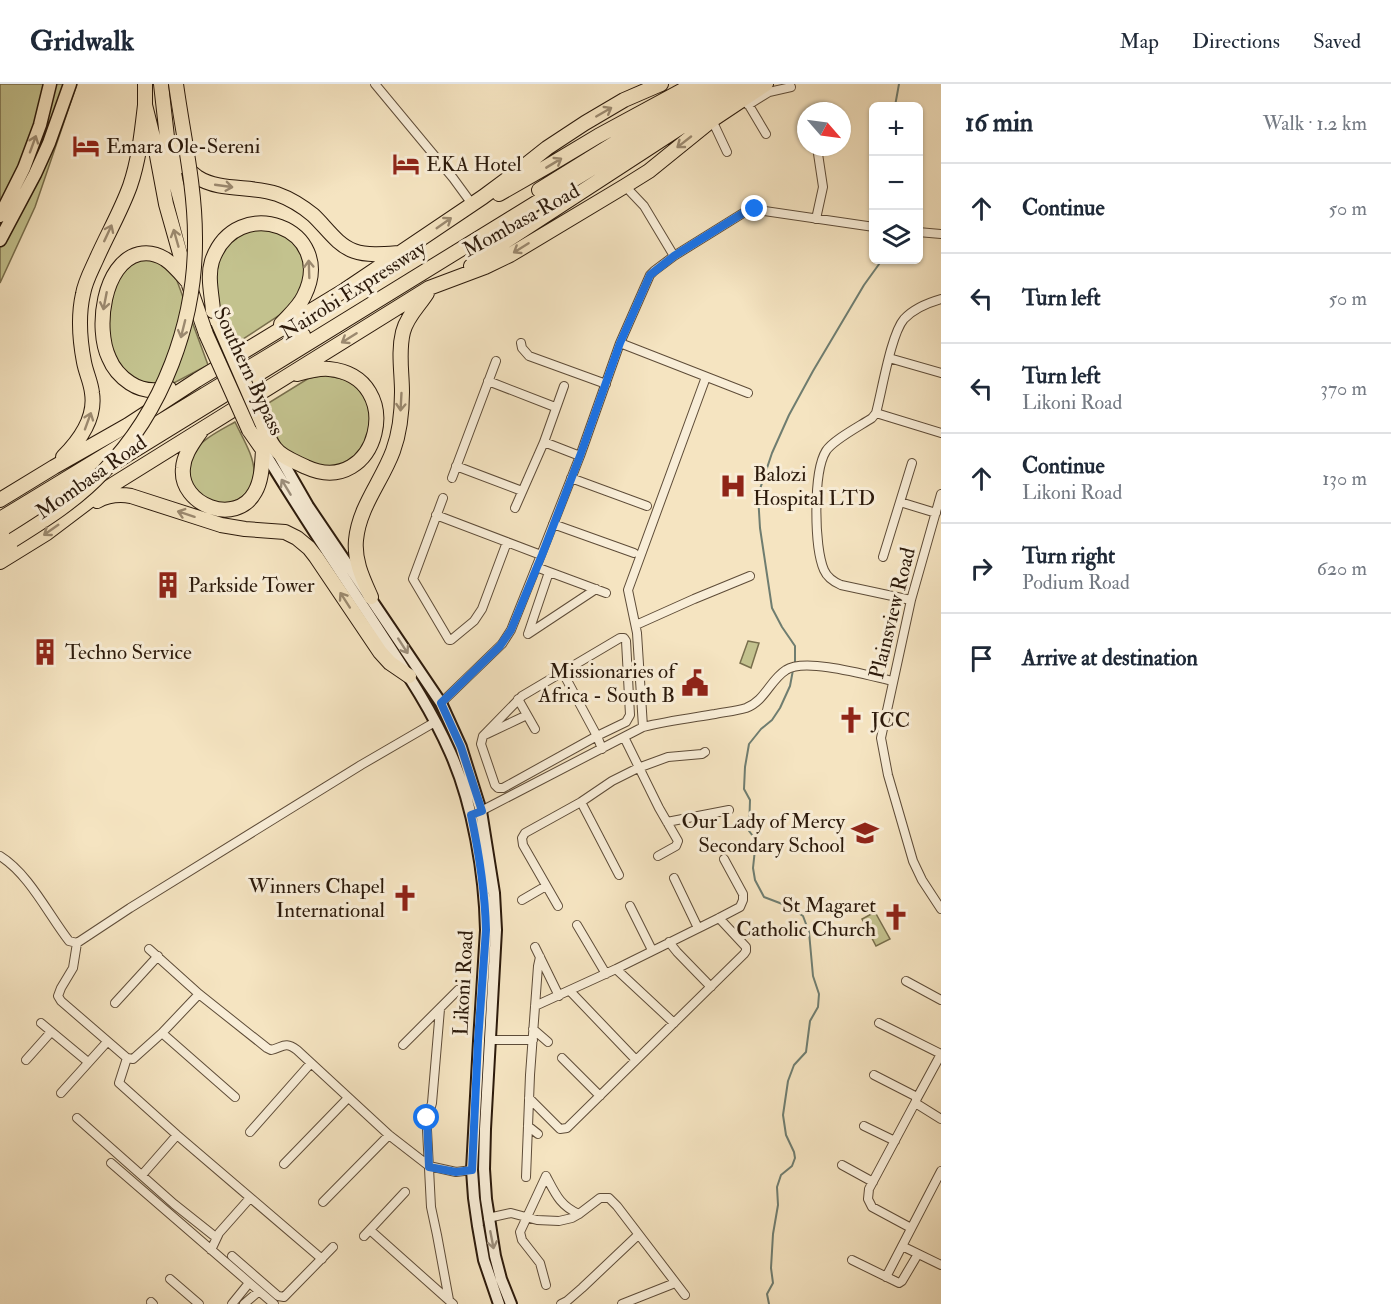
<!DOCTYPE html>
<html lang="en">
<head>
<meta charset="utf-8">
<style>
  body { margin:0; font-family:"IM FELL Double Pica",serif; background:#f6f6f7; color:#1f2937 }
  .controls { position:absolute; right:18px; top:18px; display:grid; overflow:hidden; border-radius:9px; box-shadow:0 2px 4px #0004 }
  .controls button { width:54px; height:54px; display:grid; place-items:center; padding:0; border:0; border-bottom:2px solid #e0e1e3; background:#fff; color:#1f2937; font:30px sans-serif }
  .compass { position:absolute; left:797px; top:18px; width:54px; height:54px; border-radius:50%; background:#fff; box-shadow:0 2px 4px #0004; rotate:118deg }
  .stop { position:absolute; width:18px; height:18px; margin:-14px; border:4px solid #1a73e8; border-radius:50%; background:#fff }
  .stop.end { background:#1a73e8; border-color:#fff; box-shadow:0 2px 6px #0008 }
  .list { margin:0; padding:0; list-style:none }
  h2 { display:flex; justify-content:space-between; align-items:center; height:78px; margin:0; padding:0 24px; font-size:26px }
  h2 small { font-size:20px; font-weight:400; color:#747a83 }
  .list li { display:grid; grid-template-columns:39px 1fr auto; gap:18px; align-items:center; box-sizing:border-box; height:90px; padding:0 24px; border-top:2px solid #e0e1e3 }
  .list b { display:block; font-size:22px; white-space:nowrap }
  .list p { margin:0; font-size:20px; white-space:nowrap; color:#747a83 }
  .list em { font-size:20px; font-style:normal; color:#747a83 }
  .icon { flex:none; width:33px; height:33px; fill:none; stroke:currentColor; stroke-width:2; stroke-linecap:round; stroke-linejoin:round }
  .map { position:relative; flex:none; width:941px; height:1220px; overflow:hidden }
  header { display:flex; align-items:center; gap:36px; box-sizing:border-box; height:84px; padding:0 30px; background:#fff; border-bottom:2px solid #e0e1e3 }
  header strong { font-size:28px }
  nav { display:flex; gap:33px; margin-inline-start:auto; font-size:21px }
  main { display:flex }
  aside { flex:1; background:#fff }
  .map>svg:first-child { display:block }
  .green { fill:#c3c28e; stroke:#786e4c; stroke-width:1.5 }
  .lines { fill:none; stroke-linecap:round; stroke-linejoin:round }
  .stream { stroke:#6f7d70; stroke-width:2 }
  .street-casing { stroke:#5e4c38; stroke-width:10 }
  .secondary-casing { stroke:#2c1a0b; stroke-width:14 }
  .primary-casing { stroke:#2c1a0b; stroke-width:15 }
  .highway-casing { stroke:#2c1a0b; stroke-width:16 }
  .street { stroke:#f8edd7; stroke-width:8 }
  .secondary { stroke:#f8edd7; stroke-width:10 }
  .primary { stroke:#f5e4c1; stroke-width:12 }
  .highway { stroke:#f5e4c1; stroke-width:14 }
  .highway-bridge-casing { stroke:#2c1a0b; stroke-width:16; stroke-linecap:butt }
  .highway-bridge { stroke:#f5e4c1; stroke-width:14 }
  .oneway { stroke:#9b896f }
  .oneway2 { stroke:#9c8e7b }
  .route { stroke:#1a73e8; stroke-width:8 }
  .labels { text-anchor:middle; stroke-width:6; stroke-linejoin:round; paint-order:stroke }
  .poi-label { font-size:21px; fill:#2c1a0b; stroke:#f8edd7; text-anchor:start }
  .street-label { font-size:21px; fill:#2c1a0b; stroke:#f8edd7 }
</style>
</head>
<body>
<header>
<strong>Gridwalk</strong>
<nav><a>Map</a><a>Directions</a><a>Saved</a></nav>
</header>
<main>
<div class="map">
<svg width="941" height="1220" viewBox="0 0 941 1220">
  <rect width="100%" height="100%" fill="#f5e4c1"/>
  <filter id="stains"><feTurbulence type="fractalNoise" baseFrequency=".00333" numOctaves="4"/><feColorMatrix values="0 0 0 0 .2 0 0 0 0 .09 0 0 0 0 .02 0 0 0 .5 -.17"/></filter>
  <radialGradient id="worn" r=".72"><stop offset=".6" stop-color="#630" stop-opacity="0"/><stop offset="1" stop-color="#630" stop-opacity=".3"/></radialGradient>
  <path class="green" d="M0,0h77l-42,123 -35,76z
    M258,143l26,5 20,24 1,26 -16,27 -55,36 -16,-37 -4,-21 7,-39 10,-11z
    M137,175l21,1 11,9 7,9 32,87 -36,19 -20,3 -18,-6 -21,-24 -5,-25 1,-31 7,-21z
    M325,291l26,6 11,12 6,12 4,13 -6,25 -10,13 -10,7 -13,3 -9,1 -31,-12 -12,-10 -19,-38 47,-29z
    M235,338c7,15 20,35 19,52 -5,42 -62,35 -65,-1 -1,-6 -1,-12 2,-18 9,-15 30,-25 44,-33z
    M748,557l11,2 -8,25 -11,-5z
    M875,828l15,27 -14,7 -14,-27z"/>
  <g class="lines">
    <path class="stream" d="M895,22l4,-22
      M795,580v-18l-13,-19 -10,-19 -12,-80 -2,-33 14,-42 17,-38 24,-44 51,-86 18,-25
      M769,1220l-2,-10 6,-11 -2,-15 2,-34 5,-29 -1,-18 4,-12 11,-9 3,-8 -1,-6 -8,-17 -3,-20 5,-34 6,-16 12,-13 4,-31 8,-14 1,-13 -6,-18 -4,-44 -6,-16 -18,-11 -21,-8 -9,-17 -2,-12 3,-28 -7,-9 1,-31 -6,-11 1,-22 4,-23 12,-15 11,-9 8,-12 10,-22 3,-16"/>
    <defs>
      <path id="street" d="M375,0l78,94 19,26
        M747,18l19,32
        M748,21l21,-13 22,-5
        M712,36l15,32
        M805,40l1,2
        M625,102l19,20 30,50
        M816,135l7,-32 -6,-40
        M918,148l23,2
        M521,259l1,5 7,8 77,28
        M620,259l128,50
        M889,274l52,15
        M488,297l67,26
        M876,329l65,20
        M544,358l20,-56
        M456,382l66,25
        M452,394l44,-117
        M571,394l76,28
        M941,410l-30,106 -30,138 7,37 25,86 9,19 19,29
        M443,414l-30,81 36,61h2l23,-19 8,-12 25,-67
        M900,418l36,11
        M515,424l29,-66 36,14
        M436,431l105,40
        M553,440l81,29
        M883,473l29,-94
        M536,483l70,26
        M911,516l-70,-15c-7,-3 -14,-8 -17,-15 -10,-23 -11,-98 2,-119 7,-11 34,-25 46,-33l4,-5c6,-22 15,-79 28,-94 10,-11 23,-16 37,-20
        M636,541l58,-26 56,-23
        M528,550l68,-45
        M528,550l21,-62
        M620,554h4l2,3 4,74 -4,7 -29,14 -94,52h-5l-3,-3 -14,-41 2,-8 39,-40z
        M562,587l35,65 5,13
        M518,615l17,30
        M441,619l61,-59 9,-14 30,-75 39,-99 40,-113 30,-68 4,-4 20,-15 74,-46 3,-1 123,18
        M643,643l-6,-94 -9,-43 78,-213
        M487,650l40,-19
        M624,653l35,71 19,33 -2,5 -18,10
        M581,718l38,73
        M481,727l162,-84c24,-6 48,-9 72,-13 10,-2 21,-3 31,-6 19,-7 24,-28 40,-38 19,-13 84,6 107,11
        M667,738l62,-12
        M0,772c29,18 48,58 69,85l8,2 53,-35 231,-143 74,-43
        M674,794l24,50
        M522,816l24,-14
        M558,822l-35,-61 -1,-7 3,-5 56,-31 31,-21 26,-13 30,-11 34,-3 3,-2
        M630,822l22,44
        M577,841l29,49
        M669,858l8,10 34,35
        M77,859l-4,25 -12,20 -3,8 3,5 66,57 6,1 29,-26 37,-39
        M535,863l24,49
        M149,865l50,45 68,54 4,2c12,-3 14,-9 26,0l92,85 40,31 27,6 16,-2
        M616,885l58,54
        M906,897l35,19
        M570,907l66,69
        M115,919l43,-47
        M535,922l81,-37 103,-51 21,-11 3,-7v-6l-19,-35
        M440,925l-8,94 -5,17v10l4,77 6,28 12,65
        M41,939l47,39
        M879,939l62,31 -25,46 1,4 24,15
        M533,945l15,13
        M162,949l73,64
        M490,956h43
        M403,961l55,-55
        M127,974l-8,25 58,52 145,124
        M562,974l38,38
        M26,976l25,-28
        M874,991l43,22
        M61,1009l46,-51
        M529,1014l31,31 7,-1 177,-174 2,-3v-4l-27,-29
        M77,1034l97,86 39,31
        M528,1042l10,8
        M864,1042l31,15
        M250,1048l61,-69
        M111,1079l163,141
        M284,1080l64,-66
        M842,1081l31,17
        M142,1091l35,-40
        M546,1092l-26,56 2,8 18,23 6,22
        M546,1092c9,17 14,30 33,38
        M526,1093l4,-102 8,-109 2,-9
        M323,1118l66,-67
        M488,1134l23,-5 26,7 22,1 13,-3 7,-4 21,-16h9l8,8 68,89
        M911,1144l-39,-21 -4,-8 1,-10 47,-88
        M370,1146l83,74
        M364,1152l41,-44
        M902,1162l39,19
        M211,1166l8,-17 31,-35
        M232,1172l46,40 6,1 49,-50
        M852,1176l47,23 3,-2 16,-27
        M886,1193l55,-106
        M170,1195l29,25
        M151,1218l2,2
        M232,1220l17,-21
        M244,1220l15,-13
        M561,1220l6,-3 15,-13 56,-53
        M622,1220l53,-21"/>
      <path id="secondary" d="M263,366c34,56 70,111 106,165 29,45 60,89 81,137 23,51 35,123 36,178l-7,111 -7,129 2,28 4,28 6,34 15,44
        M277,368l31,54 133,197 20,44 20,64 13,82 2,37 -11,199 -1,40 2,30 9,57 6,23 10,25"/>
      <path id="primary" d="M0,132l24,-48 16,-43 10,-41
        M0,156l35,-66 14,-31 21,-59"/>
      <path id="highway" d="M145,0v21l10,40 11,59 22,78 18,52
        M161,0l6,53 9,46 17,64
        M167,53c8,16 15,29 30,40 23,15 54,8 80,17 14,5 25,12 36,21 13,12 24,30 41,36 14,5 32,3 46,2
        M539,106l171,-106
        M499,110l49,-28 50,-30 96,-52
        M471,182l32,-23 244,-159
        M213,227c-1,-16 -6,-34 -1,-50 24,-70 126,-33 92,35 -5,11 -15,19 -23,28
        M169,304c-14,4 -27,3 -39,-5 -9,-6 -17,-15 -21,-25 -14,-29 -6,-95 30,-104 9,-2 18,0 26,5 9,6 16,15 23,23
        M262,339c4,8 7,18 13,25 6,9 21,14 31,19 72,33 103,-90 23,-98 -10,-1 -21,2 -32,5
        M201,347c-8,12 -17,23 -18,37 -4,37 53,59 72,24 7,-12 7,-28 8,-42l-14,-20
        M63,373c17,-17 33,-39 29,-64 -1,-11 -6,-20 -8,-31 -4,-21 -6,-46 -1,-68 2,-12 8,-23 13,-34 11,-25 25,-49 34,-74 9,-26 12,-55 15,-81
        M0,416l54,-33 74,-42 69,-45 148,-90 138,-93 35,-26 29,-23 38,-25 39,-23 37,-16
        M97,417c11,-6 22,-7 34,-5l90,29 24,4 40,3 12,6 12,10 7,9 64,95 10,11 19,13
        M0,435l303,-184
        M0,449l729,-449
        M0,464l13,-8
        M0,478l47,-29 54,-41 328,-204 56,-21 25,-12 115,-69 24,-15 63,-51 54,-36
        M371,513c-8,-18 -17,-36 -15,-57 3,-33 26,-59 37,-89 7,-19 9,-40 9,-59 0,-20 -4,-40 1,-60 4,-16 16,-26 24,-39"/>
    </defs>
    <use href="#street" class="street-casing"/>
    <use href="#secondary" class="secondary-casing"/>
    <use href="#primary" class="primary-casing"/>
    <use href="#highway" class="highway-casing"/>
    <use href="#street" class="street"/>
    <use href="#secondary" class="secondary"/>
    <use href="#primary" class="primary"/>
    <use href="#highway" class="highway"/>
    <defs>
      <path id="highway-bridge" d="M218,238l44,101
        M206,250l43,96
        M13,456c32,-20 64,-40 90,-68 60,-61 93,-150 92,-235 0,-51 -12,-102 -19,-153"/>
    </defs>
    <use href="#highway-bridge" class="highway-bridge-casing"/>
    <use href="#highway-bridge" class="highway-bridge"/>
  </g>
  <defs><path id="oneway-shaft" d="M-6 0H5M1.5-3L5.5 0L1.5 3" fill="none" stroke-width="1.6" stroke-linecap="round" stroke-linejoin="round" transform="scale(1.5)"/></defs>
  <g class="oneway">
    <use href="#oneway-shaft" transform="translate(604 28) rotate(-30)"/>
    <use href="#oneway-shaft" transform="translate(684 58) rotate(142)"/>
    <use href="#oneway-shaft" transform="translate(33 60) rotate(-70)"/>
    <use href="#oneway-shaft" transform="translate(554 79) rotate(-31)"/>
    <use href="#oneway-shaft" transform="translate(224 102) rotate(8)"/>
    <use href="#oneway-shaft" transform="translate(444 139) rotate(-35)"/>
    <use href="#oneway-shaft" transform="translate(108 149) rotate(-65)"/>
    <use href="#oneway-shaft" transform="translate(176 154) rotate(-106)"/>
    <use href="#oneway-shaft" transform="translate(521 164) rotate(148)"/>
    <use href="#oneway-shaft" transform="translate(309 185) rotate(-92)"/>
    <use href="#oneway-shaft" transform="translate(105 217) rotate(101)"/>
    <use href="#oneway-shaft" transform="translate(183 245) rotate(104)"/>
    <use href="#oneway-shaft" transform="translate(349 254) rotate(148)"/>
    <use href="#oneway-shaft" transform="translate(401 318) rotate(93)"/>
    <use href="#oneway-shaft" transform="translate(88 337) rotate(-70)"/>
    <use href="#oneway-shaft" transform="translate(186 430) rotate(-162)"/>
    <use href="#oneway-shaft" transform="translate(51 446) rotate(145)"/>
    <use href="#oneway-shaft" transform="translate(345 516) rotate(-123)"/>
  </g>
  <g class="oneway2">
    <use href="#oneway-shaft" transform="translate(286 403) rotate(-121)"/>
    <use href="#oneway-shaft" transform="translate(403 562) rotate(57)"/>
    <use href="#oneway-shaft" transform="translate(492 1156) rotate(79)"/>
  </g>
  <g class="lines">
    <path class="route" d="M427,1034l2,49 27,5 16,-2 6,-129 8,-111c-1,-39 -7,-77 -15,-115l11,-4 -21,-64 -20,-44 59,-57 11,-16 31,-75 38,-99 40,-113 30,-68 24,-19 74,-46 7,-1"/>
  </g>
  <defs>
    <symbol id="hotel-bare" viewBox="-9 -9 18 18"><path d="M-6-4.5h1.5V1H6V5H4.5V3h-9V5H-6ZM-4 0a1.8 1.8 0 1 1 3.6 0ZM.5 0V-2.5h3Q6-2.5 6 0Z" fill="#8f2418" stroke="#f8edd7" stroke-width="2.5" paint-order="stroke"/></symbol>
    <symbol id="hospital-bare" viewBox="-9 -9 18 18"><path d="M-5-5h3v3.5h4V-5h3V5h-3V1.5h-4V5h-3Z" fill="#8f2418" stroke="#f8edd7" stroke-width="2.5" paint-order="stroke"/></symbol>
    <symbol id="building-bare" viewBox="-9 -9 18 18"><path d="M-4-6H4V6H1V3H-1V6H-4ZM-2.5-4.3h1.7v1.8h-1.7ZM.8-4.3h1.7v1.8H.8ZM-2.5-1h1.7V.8h-1.7ZM.8-1h1.7V.8H.8Z" fill="#8f2418" stroke="#f8edd7" stroke-width="2.5" paint-order="stroke"/></symbol>
    <symbol id="civic-bare" viewBox="-9 -9 18 18"><path d="M-.6-6.5H3V-4.5H.6V-3L4-1V1h2V6H-6V1h2V-1L-.6-3ZM-1.2 2.5V6h2.4V2.5Z" fill="#8f2418" stroke="#f8edd7" stroke-width="2.5" paint-order="stroke"/></symbol>
    <symbol id="church-bare" viewBox="-9 -9 18 18"><path d="M-1.2-6h2.4v3.5h3.3v2.4h-3.3V6h-2.4V-.1h-3.3v-2.4h3.3Z" fill="#8f2418" stroke="#f8edd7" stroke-width="2.5" paint-order="stroke"/></symbol>
    <symbol id="school-bare" viewBox="-9 -9 18 18"><path d="M0-5L7-2L0 1L-7-2ZM-4 1L0 2.5L4 1V4Q0 6-4 4Z" fill="#8f2418" stroke="#f8edd7" stroke-width="2.5" paint-order="stroke"/></symbol>
  </defs>
  <g fill-rule="evenodd">
    <use href="#hotel-bare" x="67" y="43" width="38" height="38"/>
    <use href="#hotel-bare" x="387" y="61" width="38" height="38"/>
    <use href="#hospital-bare" x="714" y="383" width="38" height="38"/>
    <use href="#building-bare" x="149" y="482" width="38" height="38"/>
    <use href="#building-bare" x="26" y="549" width="38" height="38"/>
    <use href="#civic-bare" x="676" y="580" width="38" height="38"/>
    <use href="#church-bare" x="832" y="617" width="38" height="38"/>
    <use href="#school-bare" x="846" y="730" width="38" height="38"/>
    <use href="#church-bare" x="386" y="795" width="38" height="38"/>
    <use href="#church-bare" x="877" y="814" width="38" height="38"/>
  </g>
  <g class="labels">
    <g class="poi-label">
      <text x="106" y="69">Emara Ole-Sereni</text>
      <text x="426" y="87">EKA Hotel</text>
      <text x="753" y="397">Balozi<tspan x="753" dy="24">Hospital LTD</tspan></text>
      <text x="188" y="508">Parkside Tower</text>
      <text x="65" y="575">Techno Service</text>
      <text x="675" y="594" text-anchor="end">Missionaries of<tspan x="675" dy="24">Africa - South B</tspan></text>
      <text x="871" y="643">JCC</text>
      <text x="845" y="744" text-anchor="end">Our Lady of Mercy<tspan x="845" dy="24">Secondary School</tspan></text>
      <text x="385" y="809" text-anchor="end">Winners Chapel<tspan x="385" dy="24">International</tspan></text>
      <text x="876" y="828" text-anchor="end">St Magaret<tspan x="876" dy="24">Catholic Church</tspan></text>
    </g>
    <g class="street-label">
      <text transform="translate(521 136) rotate(-29)" y="7">Mombasa Road</text>
      <text transform="translate(353 206) rotate(-32)" y="7">Nairobi Expressway</text>
      <text transform="translate(249 287) rotate(65)" y="7">Southern Bypass</text>
      <text transform="translate(91 393) rotate(-35)" y="7">Mombasa Road</text>
      <text transform="translate(892 529) rotate(-76)" y="7">Plainsview Road</text>
      <text transform="translate(463 899) rotate(-87)" y="7">Likoni Road</text>
    </g>
  </g>
  <rect width="100%" height="100%" filter="url(#stains)"/>
  <rect width="100%" height="100%" fill="url(#worn)"/>
</svg>
<div class="controls">
<button>+</button>
<button>−</button>
<button><svg class="icon" aria-label="layers" viewBox="0 0 24 24"><path d="M12 4l9 5-9 5-9-5zM3 14l9 5 9-5"/></svg></button>
</div>
<svg class="compass" viewBox="-18 -18 36 36"><path d="M0-13l5 13h-10z" fill="#e53935"/><path d="M0 13l5-13h-10z" fill="#747a83"/></svg>
<div class="stop" style="left:427px;top:1034px"></div>
<div class="stop end" style="left:755px;top:125px"></div>
</div>
<aside>
<h2>16 min<small>Walk · 1.2 km</small></h2>
<ul class="list">
<li><svg class="icon" aria-label="ahead" viewBox="0 0 24 24"><path d="M12 20V5M6 11l6-6 6 6"/></svg><div><b>Continue</b></div><em>50 m</em></li>
<li><svg class="icon" aria-label="left" viewBox="0 0 24 24"><path d="M17 20v-9H6M10 6l-5 5 5 5"/></svg><div><b>Turn left</b></div><em>50 m</em></li>
<li><svg class="icon" aria-label="left" viewBox="0 0 24 24"><path d="M17 20v-9H6M10 6l-5 5 5 5"/></svg><div><b>Turn left</b><p>Likoni Road</p></div><em>370 m</em></li>
<li><svg class="icon" aria-label="ahead" viewBox="0 0 24 24"><path d="M12 20V5M6 11l6-6 6 6"/></svg><div><b>Continue</b><p>Likoni Road</p></div><em>130 m</em></li>
<li><svg class="icon" aria-label="right" viewBox="0 0 24 24"><path d="M7 20v-9h11M14 6l5 5-5 5"/></svg><div><b>Turn right</b><p>Podium Road</p></div><em>620 m</em></li>
<li><svg class="icon" aria-label="arrive" viewBox="0 0 24 24"><path d="M6 21V4h12l-3 4 3 4H6"/></svg><div><b>Arrive at destination</b></div></li>
</ul>
</aside>
</main>
</body>
</html>
